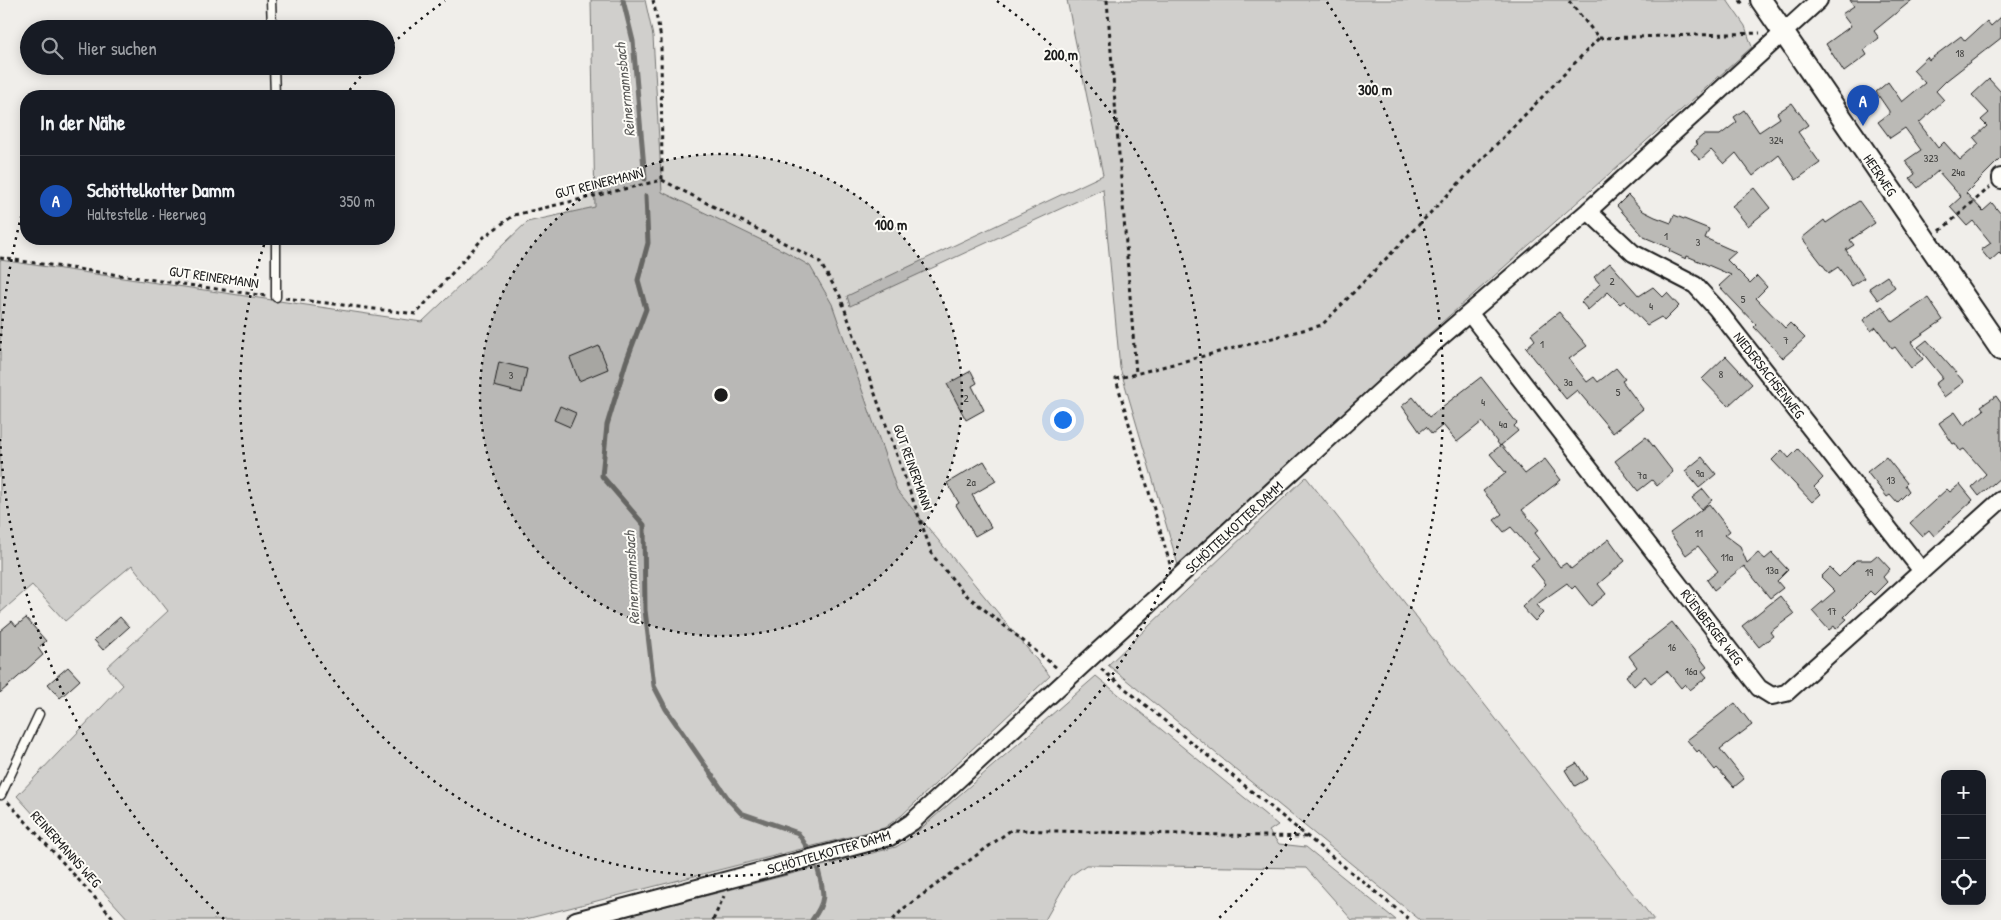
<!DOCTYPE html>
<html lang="de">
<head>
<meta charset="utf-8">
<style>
  body { margin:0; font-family:"Patrick Hand",sans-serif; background:#20242c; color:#f1f3f6 }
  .controls { position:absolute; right:15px; bottom:15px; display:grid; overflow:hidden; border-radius:10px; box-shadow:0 2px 12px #0003 }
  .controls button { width:45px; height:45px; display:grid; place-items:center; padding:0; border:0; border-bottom:1px solid #363941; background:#171b24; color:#f1f3f6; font:25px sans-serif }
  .you { position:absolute; left:1062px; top:419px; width:18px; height:18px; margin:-12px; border:4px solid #fff; border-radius:50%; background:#1a73e8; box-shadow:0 0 0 8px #1a73e833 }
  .badge { display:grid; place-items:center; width:32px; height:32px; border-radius:50%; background:#1a73e8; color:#fff; font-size:16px; font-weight:700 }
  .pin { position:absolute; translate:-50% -41px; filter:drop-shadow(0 1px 2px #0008) }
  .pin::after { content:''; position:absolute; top:26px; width:18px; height:15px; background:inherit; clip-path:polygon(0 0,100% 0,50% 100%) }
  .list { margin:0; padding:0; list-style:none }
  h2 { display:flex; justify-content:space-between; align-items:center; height:65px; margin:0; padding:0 20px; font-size:21px }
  h2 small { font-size:16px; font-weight:400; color:#9ea1a6 }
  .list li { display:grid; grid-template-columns:32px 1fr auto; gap:15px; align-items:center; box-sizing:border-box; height:90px; padding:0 20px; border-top:1px solid #363941 }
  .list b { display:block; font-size:19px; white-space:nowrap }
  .list p { margin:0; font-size:16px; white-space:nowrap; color:#9ea1a6 }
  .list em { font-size:16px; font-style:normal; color:#9ea1a6 }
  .icon { flex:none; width:28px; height:28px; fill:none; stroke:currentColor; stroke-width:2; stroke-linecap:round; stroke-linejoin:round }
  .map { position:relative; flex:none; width:2001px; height:920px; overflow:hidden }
  .search { position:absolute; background:#171b24; box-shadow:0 2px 12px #0003; left:20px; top:20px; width:375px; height:55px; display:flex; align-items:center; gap:12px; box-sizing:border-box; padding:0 18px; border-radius:28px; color:#9ea1a6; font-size:19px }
  .panel { position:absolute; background:#171b24; box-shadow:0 2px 12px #0003; left:20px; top:90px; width:375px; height:155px; border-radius:20px }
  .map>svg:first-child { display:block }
  .green { fill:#d0cfcc; stroke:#767674 }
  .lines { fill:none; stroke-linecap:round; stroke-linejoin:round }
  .stream { stroke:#706f6d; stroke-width:5 }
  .building { fill:#bbbab6; stroke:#1c1c1c }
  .service-casing { stroke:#1c1c1c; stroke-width:11 }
  .minor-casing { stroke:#1c1c1c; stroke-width:20 }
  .tertiary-casing { stroke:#1c1c1c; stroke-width:24 }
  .path { stroke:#1c1c1c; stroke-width:3; stroke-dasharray:4 4; stroke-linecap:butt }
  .service { stroke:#fdfcf7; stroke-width:8 }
  .minor { stroke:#fdfcf7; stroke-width:16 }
  .tertiary { stroke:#fdfcf7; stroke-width:20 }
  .ring { fill:none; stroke:#1c1c1c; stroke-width:2.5; stroke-dasharray:2.5 5 }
  .labels { text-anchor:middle; stroke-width:4; stroke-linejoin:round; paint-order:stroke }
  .number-label { font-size:11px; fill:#444442 }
  .street-label { font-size:14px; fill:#1c1c1c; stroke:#fdfcf7 }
  .water-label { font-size:15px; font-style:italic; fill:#5b5b59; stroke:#fdfcf7 }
  .centre { fill:#1c1c1c; stroke:#fdfcf7; stroke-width:2.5 }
  .ring-label { font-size:15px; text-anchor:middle; font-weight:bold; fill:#1c1c1c; stroke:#fdfcf7; stroke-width:4; stroke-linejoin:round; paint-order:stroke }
</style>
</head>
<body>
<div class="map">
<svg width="2001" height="920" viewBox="0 0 2001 920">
  <rect width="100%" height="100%" fill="#f0eeea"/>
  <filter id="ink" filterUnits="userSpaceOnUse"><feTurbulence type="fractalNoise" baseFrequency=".02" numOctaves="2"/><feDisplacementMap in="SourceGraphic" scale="10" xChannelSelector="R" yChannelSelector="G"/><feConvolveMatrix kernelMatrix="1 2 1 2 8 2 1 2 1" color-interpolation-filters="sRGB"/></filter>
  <g filter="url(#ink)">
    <path class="green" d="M591,0h54l8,36 9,156 124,60 24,14 22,38 65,186 153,186 -149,140 -17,12 -362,92h-393l-112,-124 106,-111 -16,-18 61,-56 -36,-46 -67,56 -33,-36 -32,28v-353l422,62 105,-100 68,-15z
      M1067,0h660l18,26 7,21 -339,301 -235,217 -58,-197 -17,-179 -253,117 -3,-10 256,-121z
      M1306,477l321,409 27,34h-234l-312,-255z
      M1096,676l182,149 -9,6 10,13 27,3 90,73h-44l-46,-52 -220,-3 -16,11 -25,44h-433l284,-73 14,-9z"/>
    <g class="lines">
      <path class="stream" d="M623,0l10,41 12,138
        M646,196l2,47 -10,37 8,29 -20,53 -19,63 -5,51 42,49 1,85 9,76 12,23 63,91 12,13 57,20 12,19
        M812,920c15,-20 12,-27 6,-50"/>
    </g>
    <path class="building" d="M1850,0h62l-38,31 5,7 -15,12 3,5 -23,17 -18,-28 25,-18 -9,-12 12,-8z
      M2001,17v21l-54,42 -11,11 8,9 -25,23 19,25 6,-6 16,18 19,-16 -5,-6 13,-12 -6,-6 8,-7 -17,-18 17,-16 12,13v66l-35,35 17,18 9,-8 9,11v41l-2,-2 -9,8 -9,-11 10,-7 -18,-22 -6,5 -17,-19 11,-10 -23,-26 -20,17 -8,-10 5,-4 -10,-13 16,-11 -16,-22 -15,10 -12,-16 11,-8v-3l-13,-19 12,-10 14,20 23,-19 -12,-13 14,-13 2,3 32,-24 4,5 22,-20 4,5z
      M1792,103l16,22 -10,7 22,31 -24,17 -17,-25 -26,21 -17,-23 -12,11 -13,-14 -11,10 -9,-10 7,-6 -3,-2 8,-7h17l17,-13 -3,-5 10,-7 15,22 21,-14 -3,-5z
      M1754,188l16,20 -22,18 -16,-20z
      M1628,195l15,16 12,6 16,6 3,-8 35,14 -4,9 31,14 -9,8 23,23 7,-7 10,11 -11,11 29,30 5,-5 15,15 -22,20 -29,-31 2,-2 -37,-39 12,-11 -44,-19 -1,3 -17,-8 1,-3 -26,-11 -27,-31z
      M1859,201l16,22 -25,17 4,5 -8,5 18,28 -12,8 -14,-19 -9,6 -27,-35 22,-18 2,3z
      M1610,263l29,33 14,-9 10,10 4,-4 12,13 -15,15 -3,-4 -14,8 -23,-24 -4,3 -12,-12 -20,18 -7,-8 19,-18 -6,-7z
      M1887,276l8,11 -17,13 -9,-12z
      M1928,298l15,22 -32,22 12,17 -12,9 -16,-21 -3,2 -16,-22 -5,4 -8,-11 19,-14 11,16z
      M1559,312l28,34 -18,13 18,23 7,-5 4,5 18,-14 9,11 -3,2 21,28 -30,24 -36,-43 -11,9 -40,-51 9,-8 -4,-6z
      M1927,340l37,42 -20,15 -9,-13 8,-6 -25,-31z
      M599,346l9,23 -29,12 -9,-23z
      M1726,356l26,28 -24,22 -26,-27z
      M499,362l28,7 -5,24 -28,-7z
      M971,371l6,12 -5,3 12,24 -18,10 -19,-36z
      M1481,377l36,46 -3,3 4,5 -18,15 -18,-24 -25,20 -14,-17 -11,9 -6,-7 -6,5 -18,-26 11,-9 16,20z
      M1996,396l5,7v74l-22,19 -7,-9 14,-13 -22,-25 -4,2 -5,-8 -2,1 -14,-21 16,-11 9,13 20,-15 -3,-4z
      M560,406l16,7 -6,14 -16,-7z
      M1646,437l27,35 -16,14 -5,-6 -14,11 -23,-30z
      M1501,445l24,29 20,-15 16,21 -39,30 17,20 -4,3 25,34 6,-4 5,6 38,-30 16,22 -27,23 8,10 -15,12 -16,-20 -3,3 -5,-6 -31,22 7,8 -8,8 -13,-14 24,-23 -15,-19 8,-6 -28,-32 -7,5 -10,-12 8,-6 -19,-23 23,-18 -16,-19z
      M1798,449l25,29 -9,9 7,7 -9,8 -40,-42 10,-10 7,8z
      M1702,457l14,17 -17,14 -14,-17z
      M1886,457l21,26 -2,2 4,6 -12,12 -7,-8 -3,2 -20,-25z
      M984,461l12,20 -24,14 19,32 -16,9 -19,-31 3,-2 -12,-20z
      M1960,484l13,16 -39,36 -5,-6 -7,6 -12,-13 37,-34 3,3z
      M1703,489l9,11 -11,9 -9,-11z
      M1709,504l21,27 -5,4 15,11 7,17 11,-10 7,6 7,-6 16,17 -11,11 6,7 -13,10 -26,-32 -30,24 -7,-10 11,-9 -20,-25 -12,9 -16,-22z
      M1877,555l13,14 -7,8 4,5 -13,13 -4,-4 -26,26 3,2 -11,10 -2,-3 -5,4 -17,-19 23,-20 -14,-14 9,-9 9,9 17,-17h15z
      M1780,596l14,18 -24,18 3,4 -14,11 -17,-21z
      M120,617l9,10 -26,23 -9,-10z
      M26,618l20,23 -8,7 5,7 -43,38v-62l12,-10 4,5z
      M1672,622l35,45 -5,4 5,6 -17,13 -5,-6 -4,4 -14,-17 -16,12 -6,-7 -11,10 -8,-10 11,-9 -8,-11z
      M68,667l12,13 -20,18 -12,-14z
      M1735,703l17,22 -32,24 24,30 -10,8 -17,-19 -2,2 -16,-20 -2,2 -10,-12z
      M1577,763l10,16 -12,7 -10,-16z"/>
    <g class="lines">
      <defs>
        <path id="service" d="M271,0l1,29
          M274,66l1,30
          M276,297v-58
          M1,795l38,-81"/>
        <path id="minor" d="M2001,177v3
          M1588,211l45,42 62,32 21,23 206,263
          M1470,314l289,374 13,8 14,-3 215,-193
          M576,920l314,-83 22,-15 499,-459 177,-152 231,-211"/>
        <path id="tertiary" d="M1761,0l240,350"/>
      </defs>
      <use href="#service" class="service-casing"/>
      <use href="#minor" class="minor-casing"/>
      <use href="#tertiary" class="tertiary-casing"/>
      <path class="path" d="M653,0l8,38 1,142
        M1107,0l29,373
        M1740,0l4,6
        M1599,38l161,-5
        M1940,231l50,-44
        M0,258l266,38
        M285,298l131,16 68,-77 30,-22 148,-35 157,81 21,35 93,260 32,38 92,74
        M1170,564l-54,-185 206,-54 277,-287 -31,-38
        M1101,669l309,251
        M8,802l107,118
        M713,920l11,-24
        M893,920l10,-11 108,-79 298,7"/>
      <use href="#service" class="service"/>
      <use href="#minor" class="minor"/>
      <use href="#tertiary" class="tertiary"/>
    </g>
  </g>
  <circle cx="721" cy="395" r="241" fill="#1c1c1c" fill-opacity=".12"/>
  <g class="ring">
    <circle cx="721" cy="395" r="241"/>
    <path d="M345 96A481 481 0 0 1 369 67M387 49A481 481 0 0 1 445 1M997 1A481 481 0 1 1 265 242"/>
    <path d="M224 919A722 722 0 0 1 0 439M0 351A722 722 0 0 1 25 202M1327 2A722 722 0 0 1 1218 919"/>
  </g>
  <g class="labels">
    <g class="number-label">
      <text x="1960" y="57">18</text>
      <text x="1776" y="144">324</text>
      <text x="1931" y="162">323</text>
      <text x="1958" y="176">24a</text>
      <text x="1666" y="240">1</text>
      <text x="1698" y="246">3</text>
      <text x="1612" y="285">2</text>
      <text x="1743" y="303">5</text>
      <text x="1651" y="310">4</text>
      <text x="1786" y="344">7</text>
      <text x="1542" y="348">1</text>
      <text x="1721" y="378">8</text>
      <text x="511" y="379">3</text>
      <text x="1568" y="386">3a</text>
      <text x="1618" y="396">5</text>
      <text x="966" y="402">2</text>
      <text x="1483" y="406">4</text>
      <text x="1503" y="428">4a</text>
      <text x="1700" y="477">9a</text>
      <text x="1642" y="479">7a</text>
      <text x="1891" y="484">13</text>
      <text x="971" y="486">2a</text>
      <text x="1699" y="537">11</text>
      <text x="1727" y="561">11a</text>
      <text x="1772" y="574">13a</text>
      <text x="1869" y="576">19</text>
      <text x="1832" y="615">17</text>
      <text x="1672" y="651">16</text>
      <text x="1691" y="675">16a</text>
    </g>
    <g class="street-label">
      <text transform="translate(1880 175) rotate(56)" y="5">HEERWEG</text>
      <text transform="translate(599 183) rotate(-14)" y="5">GUT REINERMANN</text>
      <text transform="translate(214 277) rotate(8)" y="5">GUT REINERMANN</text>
      <text transform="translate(1769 375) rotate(52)" y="5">NIEDERSACHSENWEG</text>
      <text transform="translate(913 467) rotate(70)" y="5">GUT REINERMANN</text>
      <text transform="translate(1234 527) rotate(-43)" y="5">SCHÖTTELKOTTER DAMM</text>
      <text transform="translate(1712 627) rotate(52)" y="5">RÜENBERGER WEG</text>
      <text transform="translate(66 849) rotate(48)" y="5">REINERMANNS WEG</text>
      <text transform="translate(829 852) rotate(-16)" y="5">SCHÖTTELKOTTER DAMM</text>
    </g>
    <g class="water-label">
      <text transform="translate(625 90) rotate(-96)" y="5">Reinermannsbach</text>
      <text transform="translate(632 578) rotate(-93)" y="5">Reinermannsbach</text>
    </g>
  </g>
  <circle cx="721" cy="395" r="8" class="centre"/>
  <g class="ring-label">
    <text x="1061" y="60">200 m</text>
    <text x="1375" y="95">300 m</text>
    <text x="891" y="230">100 m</text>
  </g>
</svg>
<div class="controls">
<button>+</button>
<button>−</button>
<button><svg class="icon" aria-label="locate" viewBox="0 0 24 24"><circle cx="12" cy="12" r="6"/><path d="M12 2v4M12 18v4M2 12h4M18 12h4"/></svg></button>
</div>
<div class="you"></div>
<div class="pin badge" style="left:1863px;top:126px;background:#1a4fb4">A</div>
<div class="search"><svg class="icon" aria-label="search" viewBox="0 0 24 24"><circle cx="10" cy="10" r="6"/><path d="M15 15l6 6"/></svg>Hier suchen</div>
<section class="panel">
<h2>In der Nähe<small></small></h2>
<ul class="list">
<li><span class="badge" style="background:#1a4fb4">A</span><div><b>Schöttelkotter Damm</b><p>Haltestelle · Heerweg</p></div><em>350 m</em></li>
</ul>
</section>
</div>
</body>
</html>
